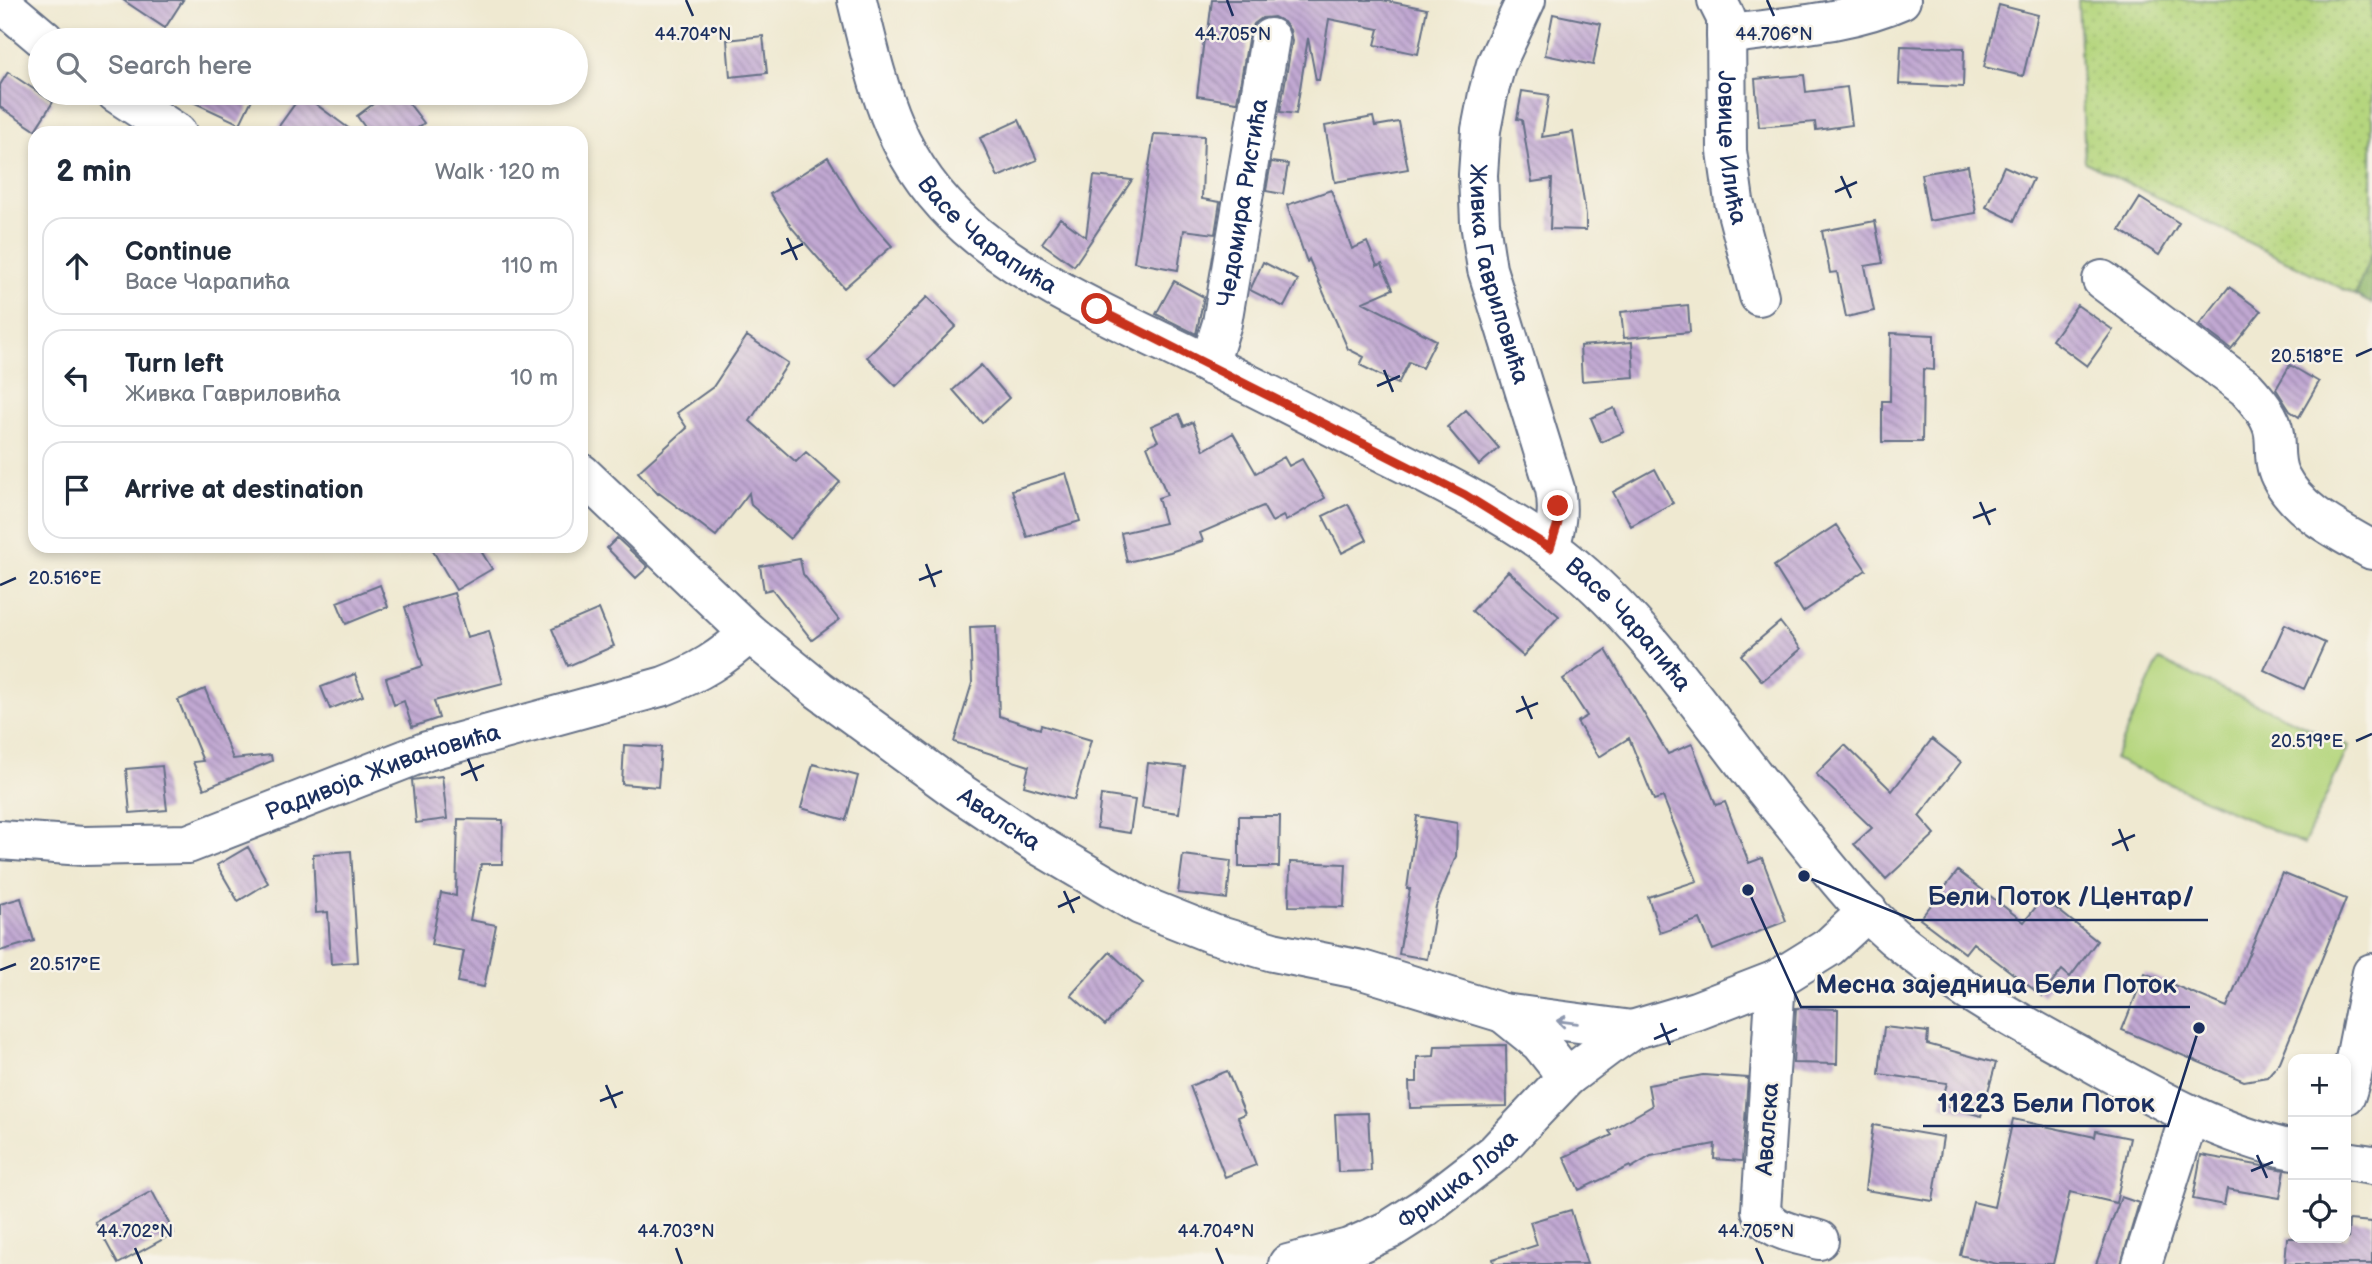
<!DOCTYPE html>
<html lang="en">
<head>
<meta charset="utf-8">
<style>
  body { margin:0; font-family:"Balsamiq Sans",sans-serif; background:#f6f6f7; color:#1f2937 }
  .controls { position:absolute; right:21px; bottom:21px; display:grid; overflow:hidden; border-radius:14px; box-shadow:0 4px 10px #0003 }
  .controls button { width:63px; height:63px; display:grid; place-items:center; padding:0; border:0; border-bottom:2px solid #e0e1e3; background:#fff; color:#1f2937; font:35px sans-serif }
  .stop { position:absolute; width:21px; height:21px; margin:-16px; border:5px solid #c8321e; border-radius:50%; background:#fff }
  .stop.end { background:#c8321e; border-color:#fff; box-shadow:0 2px 7px #0008 }
  .list { margin:0; padding:0; list-style:none }
  h2 { display:flex; justify-content:space-between; align-items:center; height:91px; margin:0; padding:0 28px; font-size:30px }
  h2 small { font-size:23px; font-weight:400; color:#747a83 }
  .list li { display:grid; grid-template-columns:46px 1fr auto; gap:21px; align-items:center; box-sizing:border-box; height:98px; margin:0 14px 14px; padding:0 14px; border:2px solid #e0e1e3; border-radius:21px }
  .list b { display:block; font-size:26px; white-space:nowrap }
  .list p { margin:0; font-size:23px; white-space:nowrap; color:#747a83 }
  .list em { font-size:23px; font-style:normal; color:#747a83 }
  .icon { flex:none; width:38px; height:38px; fill:none; stroke:currentColor; stroke-width:2; stroke-linecap:round; stroke-linejoin:round }
  .map { position:relative; flex:none; width:2372px; height:1264px; overflow:hidden }
  .search { position:absolute; background:#fff; box-shadow:0 4px 10px #0003; left:28px; top:28px; width:560px; height:77px; display:flex; align-items:center; gap:18px; box-sizing:border-box; padding:0 24px; border-radius:38px; color:#747a83; font-size:26px }
  .panel { position:absolute; background:#fff; box-shadow:0 4px 10px #0003; left:28px; top:126px; width:560px; height:427px; border-radius:21px }
  .map>svg:first-child { display:block }
  .grass { fill:url(#grass-dots); stroke:#68826e; stroke-width:2 }
  .forest { fill:url(#forest-crowns); stroke:#567366; stroke-width:2 }
  .garden { fill:#b5d67e; stroke:#68826e; stroke-width:2 }
  .building { fill:url(#building-back-hatch) }
  .lines { fill:none; stroke-linecap:round; stroke-linejoin:round }
  .minor-casing { stroke:#657086; stroke-width:42 }
  .minor { stroke:#fff; stroke-width:38 }
  .oneway { stroke:#8d97ae }
  .route { stroke:#c8321e; stroke-width:9 }
  .ticks { fill:none; stroke:#1b2f5e; stroke-width:2.5 }
  .labels { text-anchor:middle; stroke-width:5; stroke-linejoin:round; paint-order:stroke }
  .street-label { font-size:24px; fill:#1b2f5e; stroke:#f7f3e8 }
  .ticks-label { font-size:18px; text-anchor:middle; fill:#1b2f5e; stroke:#f7f3e8; stroke-width:5; stroke-linejoin:round; paint-order:stroke }
  .leader { fill:none; stroke:#1b2f5e; stroke-width:2.5 }
  .callout-dot { fill:#1b2f5e; stroke:#f7f3e8; stroke-width:2.5 }
  .callout-label { font-size:26px; text-anchor:middle; font-weight:bold; fill:#1b2f5e; stroke:#f7f3e8; stroke-width:5; stroke-linejoin:round; paint-order:stroke }
</style>
</head>
<body>
<div class="map">
<svg width="2372" height="1264" viewBox="0 0 2372 1264">
  <defs>
    <pattern id="grass-dots" width="8" height="8" patternUnits="userSpaceOnUse" patternTransform="scale(1.75)"><rect width="8" height="8" fill="#b5d67e"/><path d="M2 2h.1M6 6h.1" fill="none" stroke="#9bb86f" stroke-width="1.8" stroke-linecap="round"/></pattern>
    <pattern id="forest-crowns" width="20" height="18" patternUnits="userSpaceOnUse" patternTransform="scale(1.75)"><rect width="20" height="18" fill="#90b76d"/><path d="M2 6a3 3 0 1 1 6 0M12 15a3 3 0 1 1 6 0" fill="none" stroke="#75955d"/></pattern>
    <pattern id="building-back-hatch" width="6" height="6" patternUnits="userSpaceOnUse" patternTransform="scale(1.75)"><rect width="6" height="6" fill="#c1a8d2"/><path d="M-1 5l2 2M0 0l6 6M5-1l2 2" fill="none" stroke="#9c89ae"/></pattern>
  </defs>
  <rect width="100%" height="100%" fill="#f7f3e8"/>
  <filter id="ink" filterUnits="userSpaceOnUse"><feTurbulence type="fractalNoise" baseFrequency=".0143" numOctaves="2"/><feDisplacementMap in="SourceGraphic" scale="14" xChannelSelector="R" yChannelSelector="G"/><feConvolveMatrix kernelMatrix="1 2 1 2 8 2 1 2 1" color-interpolation-filters="sRGB"/></filter>
  <filter id="wash" filterUnits="userSpaceOnUse"><feTurbulence type="fractalNoise" baseFrequency=".00686" numOctaves="4" result="noise"/><feDisplacementMap in="SourceGraphic" scale="28" xChannelSelector="R" yChannelSelector="G"/><feGaussianBlur stdDeviation="1.57" result="paint"/><feColorMatrix in="noise" values="0 0 0 0 0 0 0 0 0 0 0 0 0 0 0 0 0 1.4 0 .05"/><feComposite in="paint" operator="in"/></filter>
  <g filter="url(#wash)">
    <rect width="100%" height="100%" fill="#efe9d1"/>
    <path class="grass" d="M2078,0h294v253l-17,42 -270,-133z"/>
    <path class="forest" d="M2372,253v51l-17,-9z"/>
    <path class="garden" d="M2159,660l190,86 -45,98 -190,-85z"/>
    <g id="blocks">
      <path class="building" d="M123,0h60l-18,28z
        M1212,0h170l45,9 -9,45 -43,-9 4,-16 -50,-10 -10,61h-3l-8,-42 -12,76 -16,-2 12,-71 -2,-11 -6,-8 -10,-5 -12,1 -8,6 -5,10 -12,68 -40,-6 7,-57 3,1z
        M1999,5l39,10 -15,61 -39,-9z
        M1553,14l48,10 -8,41 -48,-10z
        M763,36l4,37 -37,4 -3,-37z
        M1901,46l63,2 -1,39 -64,-3z
        M8,72l45,30 -18,28 -35,-23v-22z
        M1804,75l2,17 41,-5 5,38 -36,5 -1,-8 -56,5 -4,-48z
        M1522,91l27,4 -7,42 31,-5 13,83v15l-36,-1 2,-50 -20,3 -10,-62 -5,-1z
        M174,93h81l-15,31z
        M388,93h13l23,30 -13,10h-42l-12,-17z
        M302,94l53,39h-81z
        M1373,117l2,9 24,-4 9,47 -73,13 -10,-56z
        M1019,120l18,40 -39,17 -18,-39z
        M1154,134l50,2 -2,63 18,3 -5,32 -31,-4 -6,40 -44,-8z
        M828,157l32,53 32,36 -48,42 -52,-60 -22,-34z
        M1271,162l17,2 -5,30 -17,-3z
        M1968,166l8,47 -47,8 -8,-47z
        M2004,166l29,13 -19,42 -28,-14z
        M1094,176l38,4 -58,86 -32,-23 18,-25 26,19z
        M1331,190l21,59 15,-7 10,24 5,-2 11,25 -30,13 73,38 -14,28 -13,-6 -11,22 -38,-19 4,-8 -16,-8 -39,-90 -2,3 -20,-57z
        M2140,198l39,25 -20,32 -39,-25z
        M1875,221l8,42 -18,3 9,45 -28,6 -9,-45 -7,1 -8,-42z
        M1263,262l35,18 -14,27 -34,-17z
        M1174,281l30,16 -8,37 -40,-20z
        M2229,287l32,24 -30,38 -32,-24z
        M927,297l29,29 -60,60 -29,-29z
        M1688,305l2,27 -66,6 -3,-26z
        M2077,305l36,25 -26,36 -35,-26z
        M1891,333l43,2v35l-11,-1 -1,73h-40v-41h8z
        M747,336l41,27 -38,58 46,41 10,-10 34,30 -50,57 -39,-34 -2,-12 -33,43 -57,-43 -1,1 -20,-22 49,-44 -10,-15 36,-26z
        M1632,342l2,35 -52,4 -2,-35z
        M981,365l28,33 -27,25 -29,-33z
        M2290,365l29,17 -20,35 -9,-6 -14,-22z
        M1614,408l10,24 -23,10 -10,-24z
        M1466,410l33,38 -20,17 -32,-38z
        M1179,414l5,12 9,-4 11,28 29,-17 23,40 28,-16 5,9 13,-7 23,39 -39,23 -3,-5 -11,6 -9,-16 -63,27 3,8 -33,11 -43,10 -6,-29 44,-10 -7,-25 9,-3 -20,-49 11,-5 -7,-15z
        M1655,469l18,34 -42,23 -18,-34z
        M1066,473l14,48 -53,16 -15,-47z
        M1348,504l19,36 -25,13 -19,-37z
        M1836,525l30,45 -63,42 -29,-46z
        M617,538l31,29 -12,11 -29,-30z
        M430,546h48l14,23 -36,21z
        M800,559l3,15 36,46 -27,20 -40,-51 -8,2 -4,-25z
        M1508,571l51,45 -36,40 -51,-45z
        M380,585l8,22 -42,17 -9,-22z
        M454,593l13,44 22,-6 14,52 -69,18 5,17 -27,9 -8,-26 -10,4 -8,-27 37,-12 -18,-59z
        M599,609l15,37 -46,20 -16,-37z
        M1780,622l21,27 -39,32 -21,-26z
        M2285,624l40,19 -21,46 -40,-19z
        M996,626l3,90 41,13 1,-4 50,15 -17,60 -50,-14 5,-20 -75,-24 18,-59 -2,-56z
        M1606,650l62,104 24,-10 24,61 9,-3 24,61 13,-5 24,63 -73,29 -13,-31 -40,14 -12,-36 49,-16 -34,-84 -9,3 -25,-62 -30,19 -22,-35 10,-6 -24,-37z
        M355,674l8,22 -33,13 -9,-22z
        M205,689l28,70 38,-4 1,6 -68,28 -11,-27 10,-1 -25,-61z
        M1932,739l29,23 -42,54 16,18 -49,45 -32,-35 18,-16 -56,-54 29,-29 47,46z
        M624,745l37,2 -3,40 -36,-3z
        M1148,763l37,4 -6,46 -37,-5z
        M813,764l45,12 -12,44 -45,-12z
        M162,766l5,44 -37,3 -4,-44z
        M442,776l5,43 -31,4 -4,-43z
        M1101,795l34,5 -5,33 -33,-5z
        M1239,816h41l-1,51h-40z
        M1417,816l40,7 -1,33 -20,50 -9,53 -28,-5 11,-65h-3z
        M458,819l45,1 -1,44h-21l-11,56 26,5 -12,62 -26,-5 6,-31 -33,-6 10,-52 15,3z
        M248,847l20,36 -30,18 -21,-36z
        M351,851l7,111 -27,2 -3,-52 -12,1 -3,-59z
        M1183,855l48,6 -4,38 -49,-6z
        M1290,862l56,2 -2,43 -55,-1z
        M1958,871l66,51 19,-24 54,43 -27,36 -8,-7 -20,26 -69,-53 -8,10 -45,-34z
        M2282,873l64,26 -66,163 -13,15 -23,4 -122,-51 23,-57 82,34z
        M21,898l13,43 -34,10v-47z
        M1110,952l33,31 -38,42 -34,-30z
        M1796,1008l42,1 -1,55 -44,-1z
        M1884,1027l44,5 -1,12 69,19 -15,53 -40,-11 6,-22 -68,-9z
        M1506,1045l1,61 -97,2 -1,-26h8v-25l17,-1 1,-10z
        M1227,1071l18,43 -7,3 18,48 -31,12 -35,-91z
        M1703,1075l45,3 -6,83 -28,-2 1,-15 -64,12 -20,12 -1,-2 -51,24 -15,-33 48,-22 -3,-4 43,-25 -4,-21z
        M1368,1113l3,58 -33,1 -3,-58z
        M2013,1119l82,18 1,-6 34,7 -14,65 -46,-11 -17,72h-56l-37,-9 13,-53 21,5z
        M1873,1125l70,12 -10,64 -68,-11z
        M2201,1155l84,15 -5,28 -53,-9 -3,16 -31,-6z
        M152,1191l22,42 -56,31 -23,-42z
        M2121,1197l18,6 -18,61h-25z
        M1571,1210l16,54h-93l-1,-5 44,-14 -7,-23z
        M2349,1220l23,2v42h-87l2,-26h61z"/>
    </g>
  </g>
  <g filter="url(#ink)">
    <use href="#blocks" fill-opacity="0" stroke="#657086" stroke-width="2"/>
    <g class="lines">
      <defs>
        <g id="minor">
          <path id="s1" d="M857,0c22,91 37,162 110,227 56,50 139,88 206,120 69,33 137,68 205,103 59,30 120,60 174,99 95,70 157,175 232,264 38,46 75,98 122,134 56,44 117,78 178,111 67,37 134,76 209,92"/>
          <path id="s2" d="M1526,0l-30,64 -8,30 -7,36 -3,45 2,48 7,46 68,220c4,22 1,38 -5,59"/>
          <path id="s3" d="M1717,0l9,18 1,133 7,50 25,95"/>
          <path d="M0,2l45,38"/>
          <path d="M1726,35c57,-9 121,-11 175,-35"/>
          <path d="M116,93l61,40"/>
          <path d="M2102,280l144,108c11,12 26,29 28,46 2,15 -1,28 6,42 18,36 59,55 92,74"/>
          <path id="s4" d="M1209,365l13,-42 48,-285"/>
          <path id="s5" d="M581,473l168,160 70,57 137,100 84,56 100,59 73,29 60,18 89,18 141,43 129,17"/>
          <path id="s6" d="M0,840l83,6 105,-2 239,-93 237,-65c34,-13 59,-28 85,-53"/>
          <path d="M1776,980l-15,230c8,22 38,24 58,30"/>
          <path d="M1503,1013l37,30 27,34"/>
          <path d="M2346,1095l6,-20 20,-102"/>
          <path d="M2346,1161l26,4"/>
          <path id="s7" d="M1288,1264l61,-16 40,-18 36,-23 70,-54 72,-76 40,-30 25,-17 64,-19 80,-31 53,-33 39,-36"/>
          <path d="M2142,1264l48,-150"/>
        </g>
      </defs>
      <use href="#minor" class="minor-casing"/>
      <use href="#minor" class="minor"/>
    </g>
    <defs><path id="oneway-shaft" d="M-6 0H5M1.5-3L5.5 0L1.5 3" fill="none" stroke-width="1.6" stroke-linecap="round" stroke-linejoin="round" transform="scale(1.75)"/></defs>
    <use class="oneway" href="#oneway-shaft" transform="translate(1567 1022) rotate(-173)"/>
  </g>
  <g class="lines" filter="url(#ink)">
    <path class="route" d="M1097,309l368,186 85,53 8,-25v-17"/>
  </g>
  <path class="ticks" d="M686,0l7,16M1227,0l6,16M1767,0l7,16M1841,176l10,22M1835,192l22,-10M787,238l10,22M781,254l22,-10M2356,356l16,-7M1384,370l9,22M1377,386l23,-10M1980,502l10,23M1973,518l23,-9M926,564l9,23M919,580l23,-9M0,585l16,-7M1522,696l10,23M1516,712l22,-9M2356,741l16,-7M468,759l9,22M461,775l23,-10M2119,829l9,22M2112,845l23,-10M1064,891l10,22M1058,907l22,-10M0,970l16,-6M1661,1023l9,22M1654,1039l23,-10M606,1085l10,23M600,1101l23,-9M2257,1155l10,23M2251,1171l22,-9M135,1248l7,16M676,1248l6,16M1216,1248l7,16M1756,1248l7,16"/>
  <g class="labels">
    <g class="street-label">
      <text dy="8" stroke="none"><textPath href="#s3" startOffset="150">Јовице Илића</textPath></text>
      <text dy="8" stroke="none"><textPath href="#s4" startOffset="166">Чедомира Ристића</textPath></text>
      <text dy="8" stroke="none"><textPath href="#s1" startOffset="278">Васе Чарапића</textPath></text>
      <text dy="8" stroke="none"><textPath href="#s2" startOffset="285">Живка Гавриловића</textPath></text>
      <text dy="8" stroke="none"><textPath href="#s1" startOffset="1034">Васе Чарапића</textPath></text>
      <text dy="8" stroke="none"><textPath href="#s6" startOffset="396">Радивоја Живановића</textPath></text>
      <text dy="8" stroke="none"><textPath href="#s5" startOffset="544">Авалска</textPath></text>
      <text transform="translate(1767 1129) rotate(-86)" y="8">Авалска</text>
      <text dy="8" stroke="none"><textPath href="#s7" startOffset="192">Фрицка Лоха</textPath></text>
    </g>
  </g>
  <g class="ticks-label">
    <text x="693" y="40">44.704°N</text>
    <text x="1233" y="40">44.705°N</text>
    <text x="1774" y="40">44.706°N</text>
    <text x="2307" y="362">20.518°E</text>
    <text x="65" y="584">20.516°E</text>
    <text x="2307" y="747">20.519°E</text>
    <text x="65" y="970">20.517°E</text>
    <text x="135" y="1237">44.702°N</text>
    <text x="676" y="1237">44.703°N</text>
    <text x="1216" y="1237">44.704°N</text>
    <text x="1756" y="1237">44.705°N</text>
  </g>
  <path class="leader" d="M1804 876L1914 920H2208M1748 890L1801 1007H2190M2199 1028L2168 1126H1923"/>
  <g class="callout-dot">
    <circle cx="1804" cy="876" r="7"/>
    <circle cx="1748" cy="890" r="7"/>
    <circle cx="2199" cy="1028" r="7"/>
  </g>
  <g class="callout-label">
    <text x="2061" y="905">Бели Поток /Центар/</text>
    <text x="1996" y="993">Месна заједница Бели Поток</text>
    <text x="2046" y="1112">11223 Бели Поток</text>
  </g>
</svg>
<div class="controls">
<button>+</button>
<button>−</button>
<button><svg class="icon" aria-label="locate" viewBox="0 0 24 24"><circle cx="12" cy="12" r="6"/><path d="M12 2v4M12 18v4M2 12h4M18 12h4"/></svg></button>
</div>
<div class="stop" style="left:1097px;top:309px"></div>
<div class="stop end" style="left:1558px;top:506px"></div>
<div class="search"><svg class="icon" aria-label="search" viewBox="0 0 24 24"><circle cx="10" cy="10" r="6"/><path d="M15 15l6 6"/></svg>Search here</div>
<section class="panel">
<h2>2 min<small>Walk · 120 m</small></h2>
<ul class="list">
<li><svg class="icon" aria-label="ahead" viewBox="0 0 24 24"><path d="M12 20V5M6 11l6-6 6 6"/></svg><div><b>Continue</b><p>Васе Чарапића</p></div><em>110 m</em></li>
<li><svg class="icon" aria-label="left" viewBox="0 0 24 24"><path d="M17 20v-9H6M10 6l-5 5 5 5"/></svg><div><b>Turn left</b><p>Живка Гавриловића</p></div><em>10 m</em></li>
<li><svg class="icon" aria-label="arrive" viewBox="0 0 24 24"><path d="M6 21V4h12l-3 4 3 4H6"/></svg><div><b>Arrive at destination</b></div></li>
</ul>
</section>
</div>
</body>
</html>
